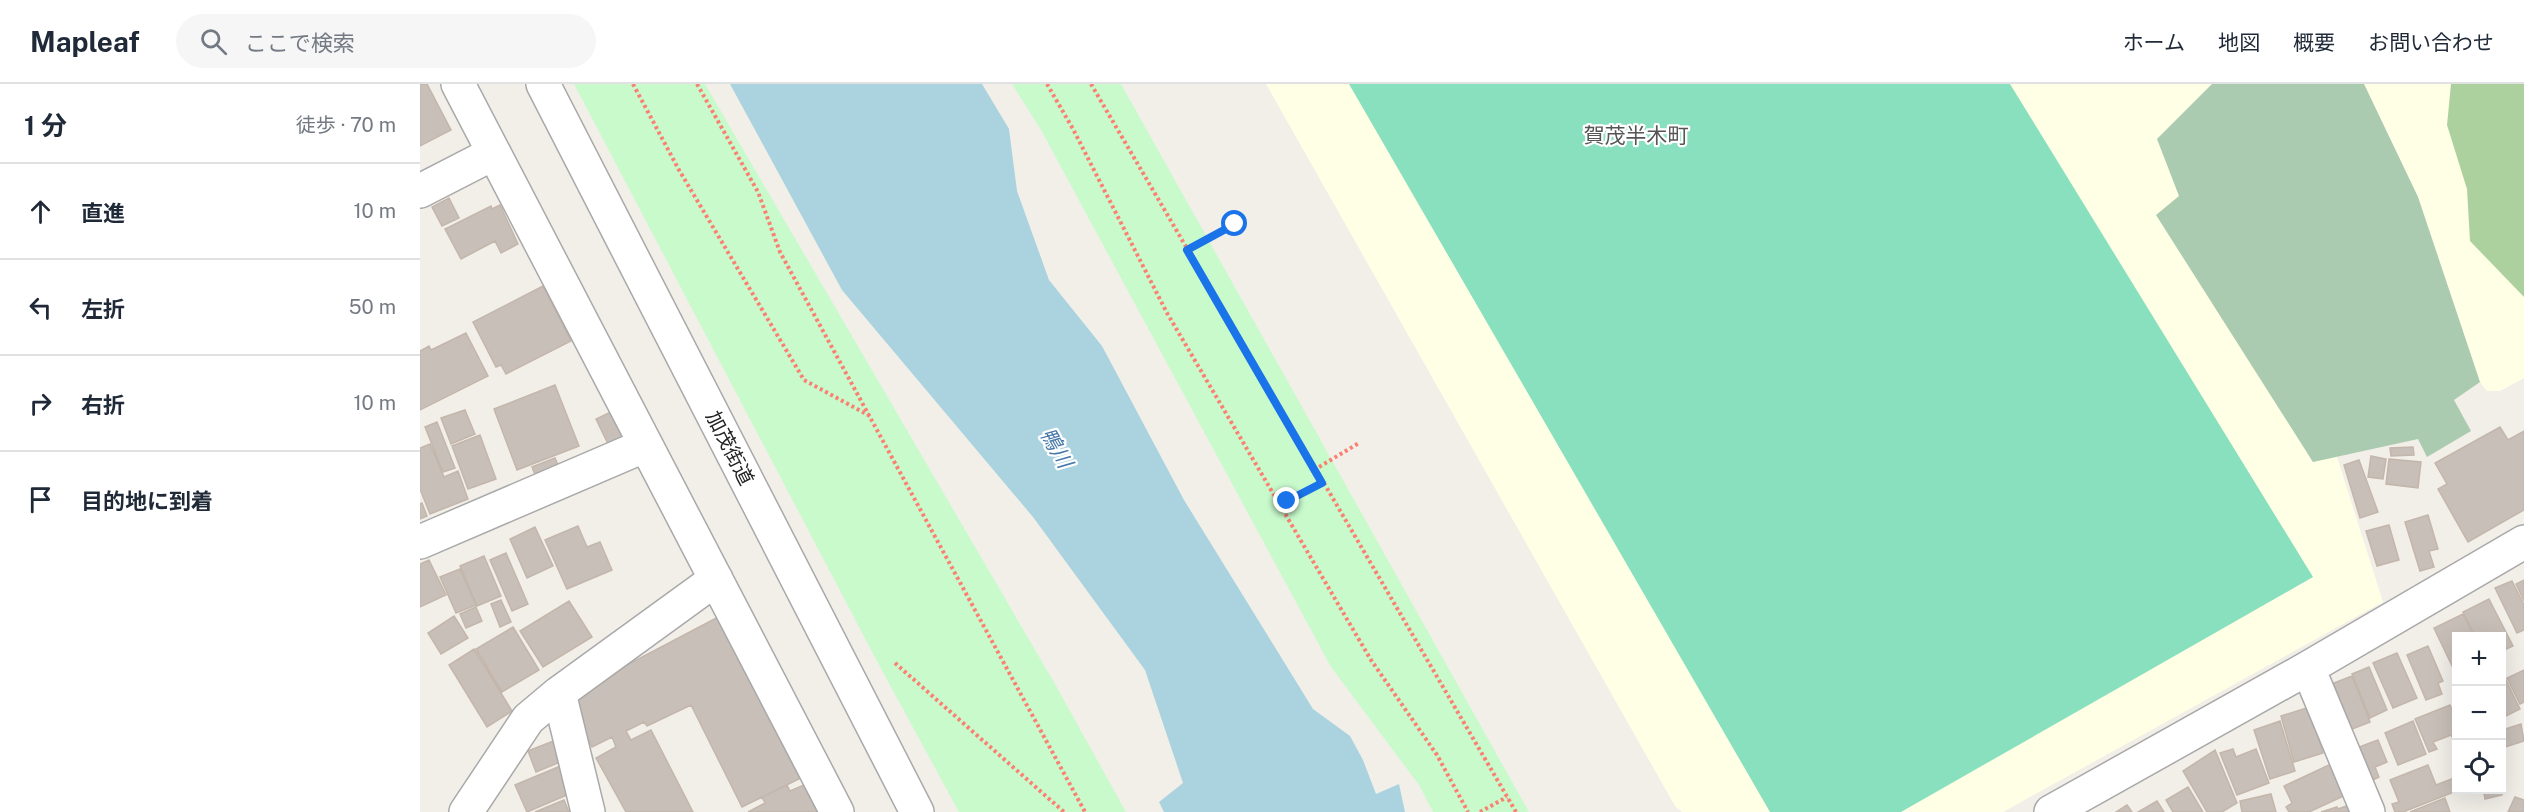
<!DOCTYPE html>
<html lang="ja">
<head>
<meta charset="utf-8">
<style>
  body { margin:0; font-family:"Public Sans","Noto Sans JP",sans-serif; background:#f6f6f7; color:#1f2937 }
  .controls { position:absolute; right:18px; bottom:18px; display:grid; overflow:hidden; border-radius:0px; box-shadow:0 6px 24px #0002 }
  .controls button { width:54px; height:54px; display:grid; place-items:center; padding:0; border:0; border-bottom:2px solid #e0e1e3; background:#fff; color:#1f2937; font:30px sans-serif }
  .stop { position:absolute; width:18px; height:18px; margin:-14px; border:4px solid #1a73e8; border-radius:50%; background:#fff }
  .stop.end { background:#1a73e8; border-color:#fff; box-shadow:0 2px 6px #0008 }
  .list { margin:0; padding:0; list-style:none }
  h2 { display:flex; justify-content:space-between; align-items:center; height:78px; margin:0; padding:0 24px; font-size:26px }
  h2 small { font-size:20px; font-weight:400; color:#747a83 }
  .list li { display:grid; grid-template-columns:39px 1fr auto; gap:18px; align-items:center; box-sizing:border-box; height:96px; padding:0 24px; border-top:2px solid #e0e1e3 }
  .list b { display:block; font-size:22px; white-space:nowrap }
  .list em { font-size:20px; font-style:normal; color:#747a83 }
  .icon { flex:none; width:33px; height:33px; fill:none; stroke:currentColor; stroke-width:2; stroke-linecap:round; stroke-linejoin:round }
  .map { position:relative; flex:none; width:2104px; height:728px; overflow:hidden }
  header { display:flex; align-items:center; gap:36px; box-sizing:border-box; height:84px; padding:0 30px; background:#fff; border-bottom:2px solid #e0e1e3 }
  header strong { font-size:28px }
  nav { display:flex; gap:33px; margin-inline-start:auto; font-size:21px }
  .search { width:420px; height:54px; background:#f6f6f7; display:flex; align-items:center; gap:15px; box-sizing:border-box; padding:0 21px; border-radius:33px; color:#747a83; font-size:22px }
  main { display:flex }
  aside { flex:1; background:#fff }
  .map>svg:first-child { display:block }
  .education { fill:#ffffe5 }
  .forest { fill:#add19e }
  .cemetery { fill:#aacbaf }
  .park { fill:#c8facc }
  .pitch { fill:#88e0be }
  .water { fill:#aad3df }
  .building { fill:#c7bfb8; stroke:#c4b6ab; stroke-width:1.5 }
  .lines { fill:none; stroke-linecap:round; stroke-linejoin:round }
  .minor-casing { stroke:#a9a9a9; stroke-width:36 }
  .path { stroke:#fa8072; stroke-width:4; stroke-dasharray:3 3; stroke-linecap:butt }
  .minor { stroke:#fff; stroke-width:33 }
  .route { stroke:#1a73e8; stroke-width:8 }
  .labels { text-anchor:middle; stroke-width:4.5; stroke-linejoin:round; paint-order:stroke }
  .street-label { font-size:20px; fill:#222; stroke:#fff }
  .neighbourhood-label { font-size:21px; fill:#555; stroke:#fff }
  .water-label { font-size:21px; font-style:italic; fill:#4a7aab; stroke:#fff }
</style>
</head>
<body>
<header>
<strong>Mapleaf</strong>
<div class="search"><svg class="icon" aria-label="search" viewBox="0 0 24 24"><circle cx="10" cy="10" r="6"/><path d="M15 15l6 6"/></svg>ここで検索</div>
<nav><a>ホーム</a><a>地図</a><a>概要</a><a>お問い合わせ</a></nav>
</header>
<main>
<aside>
<h2>1 分<small>徒歩 · 70 m</small></h2>
<ul class="list">
<li><svg class="icon" aria-label="ahead" viewBox="0 0 24 24"><path d="M12 20V5M6 11l6-6 6 6"/></svg><div><b>直進</b></div><em>10 m</em></li>
<li><svg class="icon" aria-label="left" viewBox="0 0 24 24"><path d="M17 20v-9H6M10 6l-5 5 5 5"/></svg><div><b>左折</b></div><em>50 m</em></li>
<li><svg class="icon" aria-label="right" viewBox="0 0 24 24"><path d="M7 20v-9h11M14 6l5 5-5 5"/></svg><div><b>右折</b></div><em>10 m</em></li>
<li><svg class="icon" aria-label="arrive" viewBox="0 0 24 24"><path d="M6 21V4h12l-3 4 3 4H6"/></svg><div><b>目的地に到着</b></div></li>
</ul>
</aside>
<div class="map">
<svg width="2104" height="728" viewBox="0 0 2104 728">
  <rect width="100%" height="100%" fill="#f2efe9"/>
  <path class="education" d="M846,0h946l-55,55 155,323 25,-5 46,145 -380,210h-321l-7,-6z
    M1944,0h160v294l-24,13h-13l-7,-9 -62,-185z"/>
  <path class="forest" d="M2031,0h73v213l-54,-56 -3,-52 -20,-64z"/>
  <path class="cemetery" d="M1792,0h152l54,113 62,185 -26,18 17,31 -44,26 -9,-18 -105,23 -157,-247 23,-19 -22,-57z"/>
  <path class="park" d="M154,0h131l350,600 71,128h-167l-80,-147z
    M592,0h109l408,728h-96l-14,-27 -88,-118 -290,-537z"/>
  <path class="pitch" d="M929,0h661l303,493 -412,235h-131z"/>
  <path class="water" d="M310,0h252l27,45 8,62 32,89 53,66 82,154 129,209 37,27 13,24 13,34 23,-10 6,28h-241l-5,-10 24,-19 -38,-113 -112,-153 -191,-227z"/>
  <path class="building" d="M0,0h7l24,46 -31,16z
    M29,114l10,20 -17,8 -10,-19z
    M80,121l18,39 -17,9 -6,-12 -34,18 -16,-30 46,-23 1,3z
    M123,202l28,55 -65,33 -5,-9 -5,2 -23,-45z
    M46,249l22,43 -68,34v-59l9,-5 2,4z
    M135,301l24,61 -62,24 -23,-61z
    M45,326l10,24 -24,10 -10,-26z
    M195,326l15,31 -19,9 -15,-31z
    M17,338l18,46 -12,4 -18,-45z
    M2080,343l8,13 16,-9v79l-56,32 -30,-53 9,-5 -12,-21z
    M60,351l16,44 -28,10 -16,-43z
    M10,360l14,33 14,-6 10,28 -38,15 -10,-25v-41z
    M1993,363l1,8 -23,1 -1,-8z
    M1951,372l15,3 -3,20 -15,-2z
    M135,374l8,18 -24,9 -7,-18z
    M1969,375l32,3 -3,26 -32,-4z
    M1939,376l19,52 -18,6 -16,-53z
    M2,419l5,13 -7,3v-15z
    M2008,431l10,34 -9,2 5,16 -14,4 -15,-49z
    M1969,441l10,35 -22,6 -11,-35z
    M158,442l9,21 13,-5 12,28 -45,19 -22,-49z
    M115,443l18,39 -26,12 -17,-39z
    M86,469l22,51 -16,7 -22,-51z
    M64,472l17,40 -24,10 -17,-40z
    M9,476l17,35 -26,12v-43z
    M40,485l16,36 -20,8 -16,-36z
    M2104,496v21l-8,-17z
    M2092,497l12,24v25l-7,3 -22,-45z
    M2069,515l24,47 -11,5v-15h-27l-12,-24z
    M81,516l10,22 -11,5 -9,-23z
    M149,517l23,36 -49,30 -23,-36z
    M56,523l6,14 -16,7 -6,-14z
    M2043,530l11,22h-18v33l-2,1 -20,-42z
    M34,532l14,22 -27,16 -13,-21z
    M300,532l85,160 -63,31 -51,-102 -44,21 -3,-4 -18,9 5,9 20,-10 42,82h-67l-30,-54 20,-11 -4,-10 -20,10 -26,-50z
    M93,543l26,43 -37,22 -26,-43z
    M2008,562l15,35 -5,2 4,11 -16,6 -19,-45z
    M54,565l38,62 -25,16 -38,-62z
    M1977,569l20,45 -24,10 -20,-45z
    M1949,583l18,43 -17,8 -18,-44z
    M2104,586v32l-4,2 -13,-26z
    M1932,592l18,46 -23,9 -18,-46z
    M2085,594l15,31 -18,9v-38z
    M1896,621l8,30 -6,1 5,17 -29,9 -13,-46z
    M2030,621l3,7 3,-1v29l-2,1 -3,-6 -18,7 4,7 -8,3 -14,-33z
    M1860,637l15,50 -25,8 -16,-49z
    M1993,637l13,33 -28,11 -13,-32z
    M2101,640l3,17 -22,7v47l-17,4 -1,-6h-10l-1,-3h29v-60z
    M136,656l9,20 -29,12 -8,-21z
    M1958,656l9,22 -12,5 4,10 -15,7 -10,-35z
    M1813,665l3,8 20,-8 13,34 -32,12 -17,-42z
    M1795,666l22,53 -15,9h-15l-24,-41z
    M150,678l4,30 -47,20 -12,-27z
    M1911,680l15,31 -37,17h-20l-3,-5 6,-4 -8,-17z
    M2008,681l8,20 18,-7 2,12h3l-56,22h-8l-3,-8 7,-2 -9,-22z
    M367,701l3,6 14,-6 13,27h-69l17,-9 -3,-6z
    M1768,703l15,25h-30l-7,-12z
    M1851,710l5,18h-34l-2,-11z
    M2095,713l9,3v12h-16z
    M2025,714l5,14h-40z
    M144,716l5,12h-34z
    M1737,717l7,11h-26z
    M1932,720l3,8h-34l16,-5 1,2z
    M1707,721l5,7h-16z"/>
  <g class="lines">
    <defs>
      <path id="minor" d="M38,0l379,728
        M123,0l374,728
        M0,107l74,-38
        M0,458l226,-97
        M1888,584l60,144
        M139,609l29,119
        M46,728l62,-93 31,-26 157,-114
        M1631,728l257,-144 216,-126"/>
    </defs>
    <use href="#minor" class="minor-casing"/>
    <path class="path" d="M213,0l46,86 125,210 66,36
      M277,0l61,108 22,60 305,560
      M627,0l26,45 94,184 204,347 66,95 31,57
      M671,0l425,728
      M767,166l48,-26
      M894,386l45,-27
      M860,421l42,-22
      M475,579l169,149
      M1060,728l27,-15"/>
    <use href="#minor" class="minor"/>
  </g>
  <g class="lines">
    <path class="route" d="M815,140l-48,26 135,233 -35,18"/>
  </g>
  <g class="labels">
    <g class="street-label">
      <text transform="translate(310 364) rotate(63)" y="7">加茂街道</text>
    </g>
    <g class="neighbourhood-label">
      <text x="1216" y="59">賀茂半木町</text>
    </g>
    <g class="water-label">
      <text transform="translate(636 364) rotate(60)" y="7">鴨川</text>
    </g>
  </g>
</svg>
<div class="controls">
<button>+</button>
<button>−</button>
<button><svg class="icon" aria-label="locate" viewBox="0 0 24 24"><circle cx="12" cy="12" r="6"/><path d="M12 2v4M12 18v4M2 12h4M18 12h4"/></svg></button>
</div>
<div class="stop" style="left:815px;top:140px"></div>
<div class="stop end" style="left:867px;top:417px"></div>
</div>
</main>
</body>
</html>
